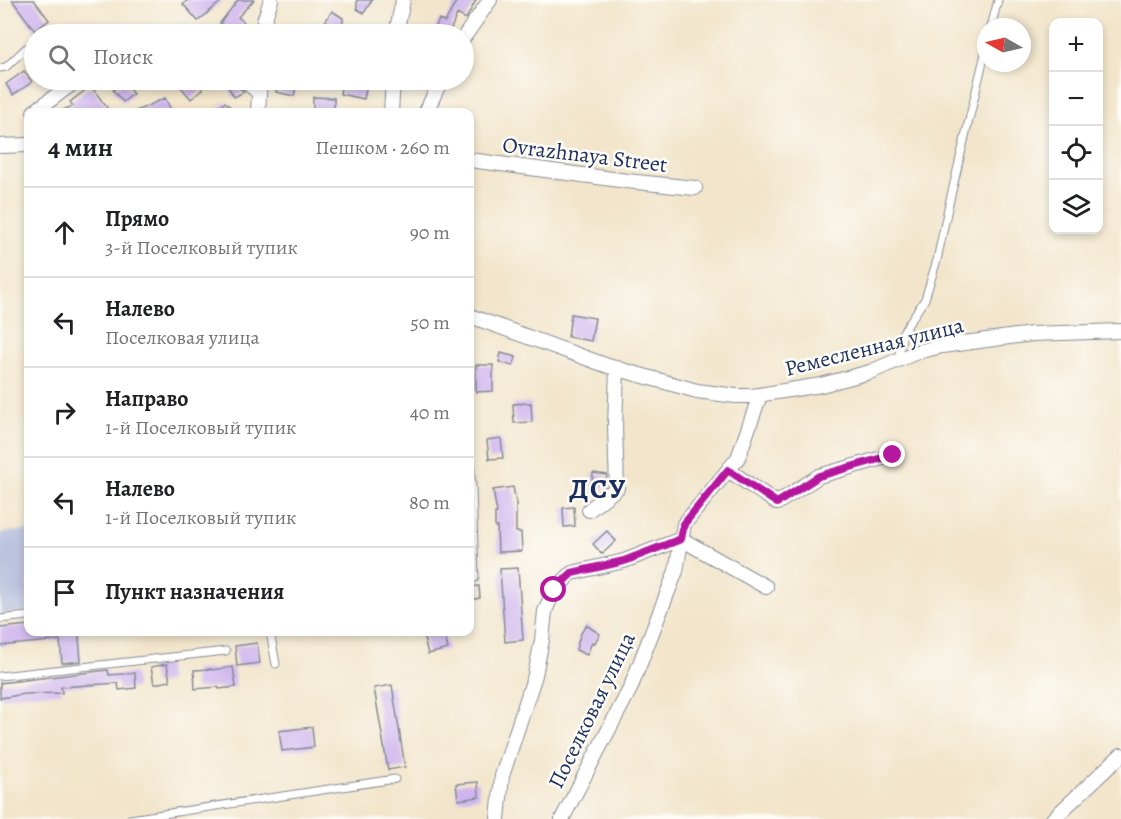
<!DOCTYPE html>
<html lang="ru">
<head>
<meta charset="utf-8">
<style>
  body { margin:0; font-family:Alegreya,serif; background:#f2f2f2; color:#202124 }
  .controls { position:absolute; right:18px; top:18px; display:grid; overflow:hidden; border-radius:12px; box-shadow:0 3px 9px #0003 }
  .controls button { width:54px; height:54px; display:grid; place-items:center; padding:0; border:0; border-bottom:2px solid #e0e0e0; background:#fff; color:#202124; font:30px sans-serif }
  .compass { position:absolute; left:977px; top:18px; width:54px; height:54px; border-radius:50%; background:#fff; box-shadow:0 3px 9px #0003; rotate:278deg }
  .stop { position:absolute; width:18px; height:18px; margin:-14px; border:4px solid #b5179e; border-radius:50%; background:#fff }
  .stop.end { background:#b5179e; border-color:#fff; box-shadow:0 2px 6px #0008 }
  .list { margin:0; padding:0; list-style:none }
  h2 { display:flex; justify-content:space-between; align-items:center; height:78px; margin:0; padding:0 24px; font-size:26px }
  h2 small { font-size:20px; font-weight:400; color:#757577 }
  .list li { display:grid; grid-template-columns:39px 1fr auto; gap:18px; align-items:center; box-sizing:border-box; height:90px; padding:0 24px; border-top:2px solid #e0e0e0 }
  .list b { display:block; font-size:22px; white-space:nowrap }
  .list p { margin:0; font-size:20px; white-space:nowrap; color:#757577 }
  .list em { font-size:20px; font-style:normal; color:#757577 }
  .icon { flex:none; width:33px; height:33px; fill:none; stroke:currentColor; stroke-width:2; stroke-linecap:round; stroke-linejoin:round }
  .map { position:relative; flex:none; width:1121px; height:819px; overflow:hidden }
  .search { position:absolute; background:#fff; box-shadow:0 3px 9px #0003; left:24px; top:24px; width:450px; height:66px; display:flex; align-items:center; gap:15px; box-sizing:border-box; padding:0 21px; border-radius:33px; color:#757577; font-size:22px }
  .panel { position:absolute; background:#fff; box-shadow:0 3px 9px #0003; left:24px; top:108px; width:450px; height:528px; border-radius:12px }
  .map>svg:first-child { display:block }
  .industrial { fill:#bbc3de }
  .building { fill:#cfb6ee }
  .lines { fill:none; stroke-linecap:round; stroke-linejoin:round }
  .service-casing { stroke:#868a94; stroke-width:9 }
  .minor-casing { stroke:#868a94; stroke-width:16 }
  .service { stroke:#fff; stroke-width:7 }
  .minor { stroke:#fff; stroke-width:14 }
  .route { stroke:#b5179e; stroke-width:8 }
  .labels { text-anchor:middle; stroke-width:5; stroke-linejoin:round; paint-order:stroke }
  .street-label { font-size:22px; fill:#1b2f5e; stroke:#fdfcf7 }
  .district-label { font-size:28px; font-weight:bold; letter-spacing:1.5px; fill:#1b2f5e; stroke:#fdfcf7 }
</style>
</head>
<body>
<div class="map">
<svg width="1121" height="819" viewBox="0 0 1121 819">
  <rect width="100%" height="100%" fill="#fdfcf7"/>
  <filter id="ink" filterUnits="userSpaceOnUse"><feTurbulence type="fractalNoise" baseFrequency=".0167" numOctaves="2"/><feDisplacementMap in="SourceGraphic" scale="12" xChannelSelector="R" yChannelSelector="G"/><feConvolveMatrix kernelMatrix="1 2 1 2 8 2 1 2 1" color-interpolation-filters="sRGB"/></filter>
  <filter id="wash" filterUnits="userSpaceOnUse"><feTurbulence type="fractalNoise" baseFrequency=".008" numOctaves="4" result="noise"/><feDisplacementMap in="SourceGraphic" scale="24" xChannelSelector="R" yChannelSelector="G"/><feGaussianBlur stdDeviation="1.35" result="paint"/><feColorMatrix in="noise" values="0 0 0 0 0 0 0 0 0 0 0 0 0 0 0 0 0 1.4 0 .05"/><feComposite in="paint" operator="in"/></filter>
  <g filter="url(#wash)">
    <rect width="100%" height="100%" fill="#f2e5cb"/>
    <path class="industrial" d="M28,530v81l-28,4v-82z"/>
    <g id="blocks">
      <path class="building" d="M12,0h22l15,20 -14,11z
        M188,0h35l-25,21 -15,-17z
        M238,0h16l-16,17 6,5 -10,12 -14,-11z
        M357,0h15l-8,13 -7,-4z
        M457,0h19l-10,19 -9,-5 -8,20h-16l6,-15 6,3z
        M332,11l11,7v4l-7,10 -12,-9z
        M24,71l8,11 -19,13 -7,-11z
        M175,80h35l-9,6 2,3 -12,10z
        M224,80h11l3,6 6,6 -10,5z
        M279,80h19l-4,16 -18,-4z
        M342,80l25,4 -3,15 -24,-5z
        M123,82l10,12 -10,8 -10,-12z
        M91,86l17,23 -5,3h-45l15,-6 -3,-4z
        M313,97l21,1v14h-21z
        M165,98l7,14h-38z
        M225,102l11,10h-21z
        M571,314l24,4 -4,23 -23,-4z
        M501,353l15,4 -3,9 -14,-4z
        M476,365h17v26l-17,1z
        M531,403l1,19 -18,1 -1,-19z
        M501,438l2,20 -14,1 -2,-19z
        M593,473l14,2 -2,11 -10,8 -4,-1z
        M513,487l3,15v30h5l1,19 -24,1 -1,-25h-2v-14h2l-4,-23z
        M574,507l1,19 -11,1 -1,-19z
        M607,531l9,10 -14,13 -9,-10z
        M518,568l5,72 -18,2 -5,-73z
        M479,586l1,12 -10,2v-13z
        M28,625v7h51v6l2,23 -19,2 -2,-23 -60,6v-18z
        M586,625l14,9 -6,10 -2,-2 -5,13 -11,-5 4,-15z
        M431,632h13l4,17 -20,5 -5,-20z
        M257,643l3,20 -23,3 -2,-20z
        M167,664l3,17 -16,3 -3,-17z
        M233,667l3,20 -17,2 -1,-2 -23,2 -1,-19 17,-1v1z
        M108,670l1,5 26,-2 1,15 -17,2 -1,-7 -57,4 1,6 -37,1 -25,4v-15z
        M392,685l13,82 -17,3 -14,-82z
        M312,727l2,20 -32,4 -3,-20z
        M478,782l1,15 -21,3 -2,-16z"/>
    </g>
  </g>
  <g filter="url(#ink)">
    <use href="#blocks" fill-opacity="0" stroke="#868a94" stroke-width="1.5"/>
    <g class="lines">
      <defs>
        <path id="service" d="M991,27l7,-27
          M53,34l6,-5
          M0,68l6,-1 20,-19 8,1
          M898,359l5,-27 22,-33 12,-39 11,-52 38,-159
          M470,465l2,23h-2
          M470,580l5,-2 -3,-90
          M0,619l28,-3
          M270,632l6,32
          M0,676l226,-25
          M130,819l265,-40"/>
        <path id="minor" d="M263,34l1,-13 7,-21
          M396,34l7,-34
          M464,37l26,-37
          M244,80l15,13
          M34,112l43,-32
          M258,112l2,-32
          M391,112l2,-32
          M426,112l15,-32
          M0,146l28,-1
          M470,160l157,21 68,7
          M470,316l138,50 89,25 39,5h16l69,-11 49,-13 47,-20 25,-6 90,-12 89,-3
          M728,470l49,33 42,-27 74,-21
          M589,510l28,-22 -2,-61 2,-59
          M498,819l4,-43 33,-101 7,-35 3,-29 9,-21 18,-17 52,-12 57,-22 85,48
          M562,819l68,-130 46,-118 8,-47 54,-66 22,-63
          M1053,819l68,-64"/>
      </defs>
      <use href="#service" class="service-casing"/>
      <use href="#minor" class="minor-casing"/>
      <use href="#service" class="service"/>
      <use href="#minor" class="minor"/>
    </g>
  </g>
  <g class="lines" filter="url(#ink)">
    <path class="route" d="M554,590l18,-17 52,-12 57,-22 3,-15 44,-54 49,33 42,-27 74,-21"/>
  </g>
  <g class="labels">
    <g class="street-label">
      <text transform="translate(585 154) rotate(7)" y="8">Ovrazhnaya Street</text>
      <text transform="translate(874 346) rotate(-14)" y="8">Ремесленная улица</text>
      <text transform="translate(591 710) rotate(-64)" y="8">Поселковая улица</text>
    </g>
    <g class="district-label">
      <text x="598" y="498">ДСУ</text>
    </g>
  </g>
</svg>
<div class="controls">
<button>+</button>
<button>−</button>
<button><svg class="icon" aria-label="locate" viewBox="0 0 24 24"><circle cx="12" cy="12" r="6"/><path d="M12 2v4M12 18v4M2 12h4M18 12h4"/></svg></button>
<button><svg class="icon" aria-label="layers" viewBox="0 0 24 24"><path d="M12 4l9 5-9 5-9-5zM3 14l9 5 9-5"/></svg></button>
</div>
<svg class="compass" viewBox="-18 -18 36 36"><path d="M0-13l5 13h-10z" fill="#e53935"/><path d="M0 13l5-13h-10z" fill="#757577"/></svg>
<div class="stop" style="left:554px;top:590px"></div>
<div class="stop end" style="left:893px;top:455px"></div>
<div class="search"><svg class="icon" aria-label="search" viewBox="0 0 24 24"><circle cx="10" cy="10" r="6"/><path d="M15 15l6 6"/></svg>Поиск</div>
<section class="panel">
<h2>4 мин<small>Пешком · 260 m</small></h2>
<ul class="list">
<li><svg class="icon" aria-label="ahead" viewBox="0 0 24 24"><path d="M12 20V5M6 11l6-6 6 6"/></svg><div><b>Прямо</b><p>3-й Поселковый тупик</p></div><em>90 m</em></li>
<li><svg class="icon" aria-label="left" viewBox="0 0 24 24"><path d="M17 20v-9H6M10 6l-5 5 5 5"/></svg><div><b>Налево</b><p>Поселковая улица</p></div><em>50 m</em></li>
<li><svg class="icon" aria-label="right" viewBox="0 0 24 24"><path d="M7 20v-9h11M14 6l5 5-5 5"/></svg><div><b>Направо</b><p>1-й Поселковый тупик</p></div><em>40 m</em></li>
<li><svg class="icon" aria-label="left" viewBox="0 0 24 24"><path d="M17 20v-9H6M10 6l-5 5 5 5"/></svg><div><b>Налево</b><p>1-й Поселковый тупик</p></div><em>80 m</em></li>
<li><svg class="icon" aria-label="arrive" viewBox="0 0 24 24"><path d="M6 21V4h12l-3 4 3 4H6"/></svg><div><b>Пункт назначения</b></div></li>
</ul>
</section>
</div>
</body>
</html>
